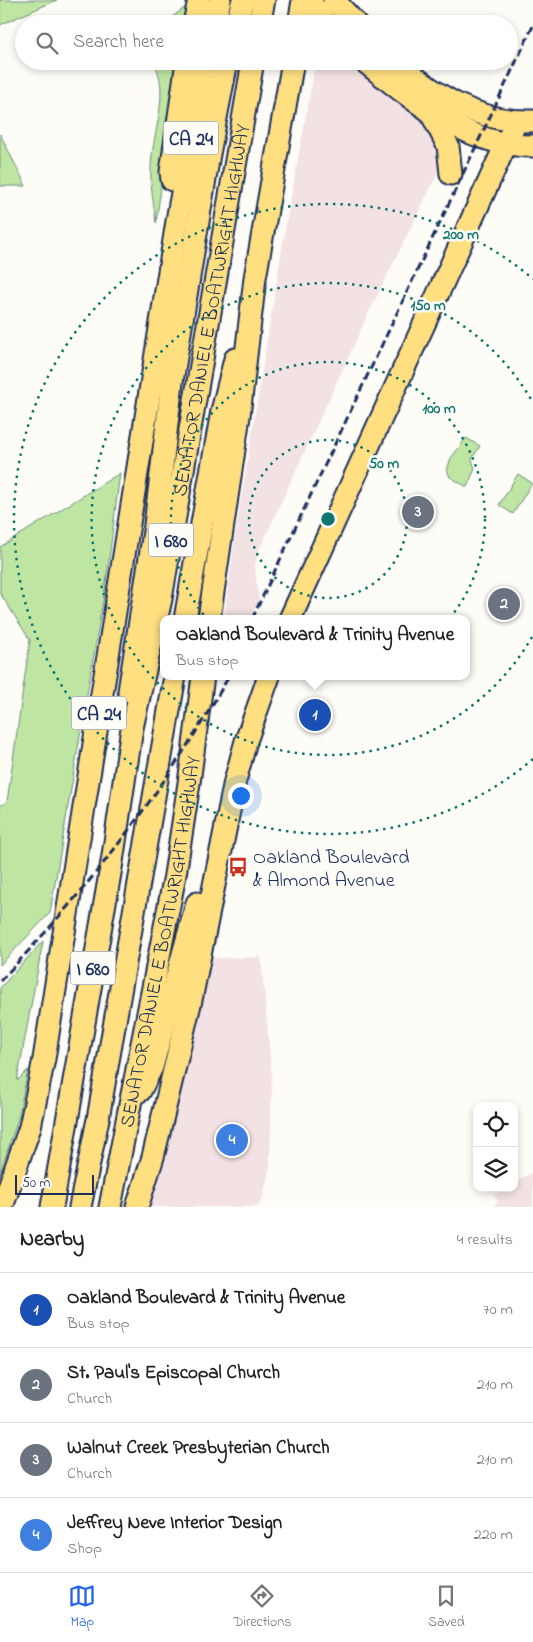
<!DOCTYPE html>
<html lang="en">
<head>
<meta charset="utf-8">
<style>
  body { margin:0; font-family:"Indie Flower",sans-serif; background:#f2f2f2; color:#222 }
  .controls { position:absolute; right:15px; bottom:15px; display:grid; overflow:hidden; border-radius:10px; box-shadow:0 2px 8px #0003 }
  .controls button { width:45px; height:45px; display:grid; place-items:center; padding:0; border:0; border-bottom:1px solid #e0e0e0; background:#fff; color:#222; font:25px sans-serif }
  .scale { position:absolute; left:15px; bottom:12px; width:79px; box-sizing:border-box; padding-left:5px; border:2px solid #1b2f5e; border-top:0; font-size:14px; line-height:18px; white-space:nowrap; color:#1b2f5e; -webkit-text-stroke:4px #fdfcf7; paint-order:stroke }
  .you { position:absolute; left:240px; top:795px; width:18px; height:18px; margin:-12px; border:4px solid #fff; border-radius:50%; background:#1a73e8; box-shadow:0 0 0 8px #1a73e833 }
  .badge { display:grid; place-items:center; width:32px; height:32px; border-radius:50%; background:#2563eb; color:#fff; font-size:16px; font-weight:700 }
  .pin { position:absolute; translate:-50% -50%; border:2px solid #fff; box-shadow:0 1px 5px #0006 }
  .popup { position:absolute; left:160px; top:615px; width:310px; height:65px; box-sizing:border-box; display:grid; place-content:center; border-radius:10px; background:#fff; filter:drop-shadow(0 1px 4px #0005); font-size:16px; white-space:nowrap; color:#767676 }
  .popup b { font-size:19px; color:#222 }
  .popup::after { content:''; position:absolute; left:50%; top:100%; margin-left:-10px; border:10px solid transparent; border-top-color:#fff }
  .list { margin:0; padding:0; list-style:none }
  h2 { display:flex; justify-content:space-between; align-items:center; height:65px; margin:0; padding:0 20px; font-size:21px }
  h2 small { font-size:16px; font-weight:400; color:#767676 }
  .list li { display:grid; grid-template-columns:32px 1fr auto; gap:15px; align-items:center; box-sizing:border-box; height:75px; padding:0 20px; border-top:1px solid #e0e0e0 }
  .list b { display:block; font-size:19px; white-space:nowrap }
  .list p { margin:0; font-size:16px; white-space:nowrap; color:#767676 }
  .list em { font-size:16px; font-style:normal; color:#767676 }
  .icon { flex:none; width:28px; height:28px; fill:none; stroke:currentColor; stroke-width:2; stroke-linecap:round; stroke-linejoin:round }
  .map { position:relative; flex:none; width:533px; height:1207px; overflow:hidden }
  .search { position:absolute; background:#fff; box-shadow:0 2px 8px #0003; left:15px; right:15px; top:15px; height:55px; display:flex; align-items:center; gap:12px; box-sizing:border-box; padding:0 18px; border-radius:28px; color:#767676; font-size:19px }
  .sheet { height:365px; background:#fff }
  nav { display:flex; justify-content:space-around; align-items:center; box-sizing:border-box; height:70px; border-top:1px solid #e0e0e0; background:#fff; font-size:14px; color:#767676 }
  nav a { display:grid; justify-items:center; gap:2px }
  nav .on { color:#2563eb }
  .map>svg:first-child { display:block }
  .built { fill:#f3e2e4 }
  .green { fill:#bee5a1; stroke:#6c8a80 }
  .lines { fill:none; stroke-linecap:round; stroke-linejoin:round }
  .highway-casing { stroke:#1b2f5e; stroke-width:25 }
  .highway { stroke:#ffdf80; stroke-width:21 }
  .rail { stroke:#1b2f5e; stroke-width:3; stroke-dasharray:8 4; stroke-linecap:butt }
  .ring { fill:none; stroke:#0f766e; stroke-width:2.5; stroke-dasharray:2.5 5 }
  .labels { text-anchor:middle; stroke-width:5; stroke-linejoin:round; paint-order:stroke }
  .shield { fill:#fdfcf7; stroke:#5f6c8c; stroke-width:1 }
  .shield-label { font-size:19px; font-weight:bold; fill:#1b2f5e }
  .street-label { font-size:20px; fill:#1b2f5e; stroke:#fdfcf7 }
  .poi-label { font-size:20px; fill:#1b2f5e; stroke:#fdfcf7; text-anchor:start }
  .centre { fill:#0f766e; stroke:#fdfcf7; stroke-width:2.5 }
  .ring-label { font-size:15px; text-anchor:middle; font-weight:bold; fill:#0f766e; stroke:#fdfcf7; stroke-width:5; stroke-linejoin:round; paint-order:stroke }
</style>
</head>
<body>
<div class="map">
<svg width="533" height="1207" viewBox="0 0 533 1207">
  <rect width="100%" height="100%" fill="#fdfcf7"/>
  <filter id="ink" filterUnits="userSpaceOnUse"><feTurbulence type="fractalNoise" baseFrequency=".02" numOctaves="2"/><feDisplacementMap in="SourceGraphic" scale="10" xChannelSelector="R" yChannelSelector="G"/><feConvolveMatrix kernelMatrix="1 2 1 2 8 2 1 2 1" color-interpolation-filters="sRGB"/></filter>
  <g filter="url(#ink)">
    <path class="built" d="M316,61h29l79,61 9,10 8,23 -4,20 -66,133 -114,247 -2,12 4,34 -10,18h-25l12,-89 50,-306z
      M261,957l11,121 -2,88 -7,31 -6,10h-112l46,-162 18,-87z
      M533,1172v35h-42l7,-4 -4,-8 12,-7h8v-5z"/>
    <path class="green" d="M0,0h57l-57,25z
      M188,5l-3,19h-22z
      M153,61h26l-23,162c-2,-18 -6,-36 -5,-54 0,-34 21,-77 2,-108z
      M0,134l26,52h-26z
      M466,438l14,8 -8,13 3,10 -8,18 -17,-10 -3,-7 4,-12z
      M120,473l-14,110 -56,330 -50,52v-159l7,-4 23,-162 -30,-47v-46z
      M518,474l14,9 -19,31 -14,-9z
      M43,941l-26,140 11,-11 -10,49 -18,54v-185z"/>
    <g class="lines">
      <defs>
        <g id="highway">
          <path d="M309,0l18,24"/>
          <path d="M334,0l22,24"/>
          <path d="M194,24l5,-24"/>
          <path d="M214,24l6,-24"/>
          <path d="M236,24l7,-24"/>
          <path d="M259,24l5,-24"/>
          <path d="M299,24l4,-24"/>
          <path d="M364,61c48,39 104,86 169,85"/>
          <path d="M395,61c41,35 82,62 138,60"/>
          <path d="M431,113l17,33 3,28"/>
          <path d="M172,180l-1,-8 16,-111"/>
          <path d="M185,619l37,-208 13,-52"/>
          <path d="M209,619l30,-203 16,-138 38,-217"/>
          <path d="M290,619l226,-497"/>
          <path d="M129,691l26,-166 17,-143 37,-228 18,-93"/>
          <path d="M140,1091l12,-24 45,-164"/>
          <path d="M2,1207l28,-80 14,-68 134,-844 28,-154"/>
          <path id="s1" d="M52,1207l60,-345 20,-134 29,-129 92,-538"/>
          <path d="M80,1207l18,-88 77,-443"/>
          <path id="s2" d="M110,1207l65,-332 14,-92 14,-107"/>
          <path d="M137,1207l16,-50 38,-157 44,-219 11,-40 23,-65"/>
        </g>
      </defs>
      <use href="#highway" class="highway-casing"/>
      <use href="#highway" class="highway"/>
      <path class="rail" d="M252,619l281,-593
        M0,981c89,-92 166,-193 229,-305"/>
    </g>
  </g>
  <g class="ring">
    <circle cx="328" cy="519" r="79"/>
    <circle cx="328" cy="519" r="157"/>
    <path d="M532 637A236 236 0 1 1 532 401"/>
    <path d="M533 759A315 315 0 1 1 533 279"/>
  </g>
  <defs>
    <symbol id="bus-bare" viewBox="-9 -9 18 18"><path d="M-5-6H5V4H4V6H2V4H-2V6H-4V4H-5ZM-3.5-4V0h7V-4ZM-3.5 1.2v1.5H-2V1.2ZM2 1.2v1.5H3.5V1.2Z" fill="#c8321e" stroke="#fdfcf7" stroke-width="2.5" paint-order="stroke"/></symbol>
  </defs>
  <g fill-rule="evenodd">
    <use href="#bus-bare" x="224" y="853" width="28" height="28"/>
  </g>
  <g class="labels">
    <g class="shield">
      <rect x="163.5" y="121.5" width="55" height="33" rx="4"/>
      <rect x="148.5" y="523.5" width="45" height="33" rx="4"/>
      <rect x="71.5" y="696.5" width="55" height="33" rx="4"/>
      <rect x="70.5" y="951.5" width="45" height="33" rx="4"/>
    </g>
    <g class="shield-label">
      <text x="191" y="145">CA 24</text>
      <text x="171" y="547">I 680</text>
      <text x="99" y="720">CA 24</text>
      <text x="93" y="975">I 680</text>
    </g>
    <g class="street-label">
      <text dy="7" stroke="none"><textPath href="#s1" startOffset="911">SENATOR DANIEL E BOATWRIGHT HIGHWAY</textPath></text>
      <text dy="7" stroke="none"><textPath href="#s2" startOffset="270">SENATOR DANIEL E BOATWRIGHT HIGHWAY</textPath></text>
    </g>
    <g class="poi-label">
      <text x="253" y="863">Oakland Boulevard<tspan x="253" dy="23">&amp; Almond Avenue</tspan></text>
    </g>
  </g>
  <circle cx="328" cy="519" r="8" class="centre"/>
  <g class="ring-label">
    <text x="461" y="239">200 m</text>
    <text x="428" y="310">150 m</text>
    <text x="439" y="413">100 m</text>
    <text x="384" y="468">50 m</text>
  </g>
</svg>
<div class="controls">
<button><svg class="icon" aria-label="locate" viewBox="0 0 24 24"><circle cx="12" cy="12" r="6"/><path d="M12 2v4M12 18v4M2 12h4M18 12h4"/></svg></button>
<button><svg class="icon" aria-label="layers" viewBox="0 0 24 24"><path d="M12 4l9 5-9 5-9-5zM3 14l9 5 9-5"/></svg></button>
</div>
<div class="scale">50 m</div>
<div class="you"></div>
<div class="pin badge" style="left:315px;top:715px;background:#1a4fb4">1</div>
<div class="popup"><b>Oakland Boulevard &amp; Trinity Avenue</b>Bus stop</div>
<div class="pin badge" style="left:504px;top:604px;background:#6b7280">2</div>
<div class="pin badge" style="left:418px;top:512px;background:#6b7280">3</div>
<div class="pin badge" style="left:232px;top:1140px;background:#3f7fe0">4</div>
<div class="search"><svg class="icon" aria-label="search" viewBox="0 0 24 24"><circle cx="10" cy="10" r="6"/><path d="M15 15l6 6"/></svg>Search here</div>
</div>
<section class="sheet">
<h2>Nearby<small>4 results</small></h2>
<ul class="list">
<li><span class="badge" style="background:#1a4fb4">1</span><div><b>Oakland Boulevard &amp; Trinity Avenue</b><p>Bus stop</p></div><em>70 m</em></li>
<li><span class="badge" style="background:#6b7280">2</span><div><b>St. Paul's Episcopal Church</b><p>Church</p></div><em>210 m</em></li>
<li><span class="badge" style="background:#6b7280">3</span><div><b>Walnut Creek Presbyterian Church</b><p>Church</p></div><em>210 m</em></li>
<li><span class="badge" style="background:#3f7fe0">4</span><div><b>Jeffrey Neve Interior Design</b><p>Shop</p></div><em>220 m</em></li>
</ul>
</section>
<nav>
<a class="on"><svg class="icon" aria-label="map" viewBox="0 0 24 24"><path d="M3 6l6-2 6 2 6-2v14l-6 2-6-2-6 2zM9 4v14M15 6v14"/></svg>Map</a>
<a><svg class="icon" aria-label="directions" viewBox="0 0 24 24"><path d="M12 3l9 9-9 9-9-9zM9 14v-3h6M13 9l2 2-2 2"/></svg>Directions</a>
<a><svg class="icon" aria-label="saved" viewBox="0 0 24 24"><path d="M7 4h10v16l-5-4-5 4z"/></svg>Saved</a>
</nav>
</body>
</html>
